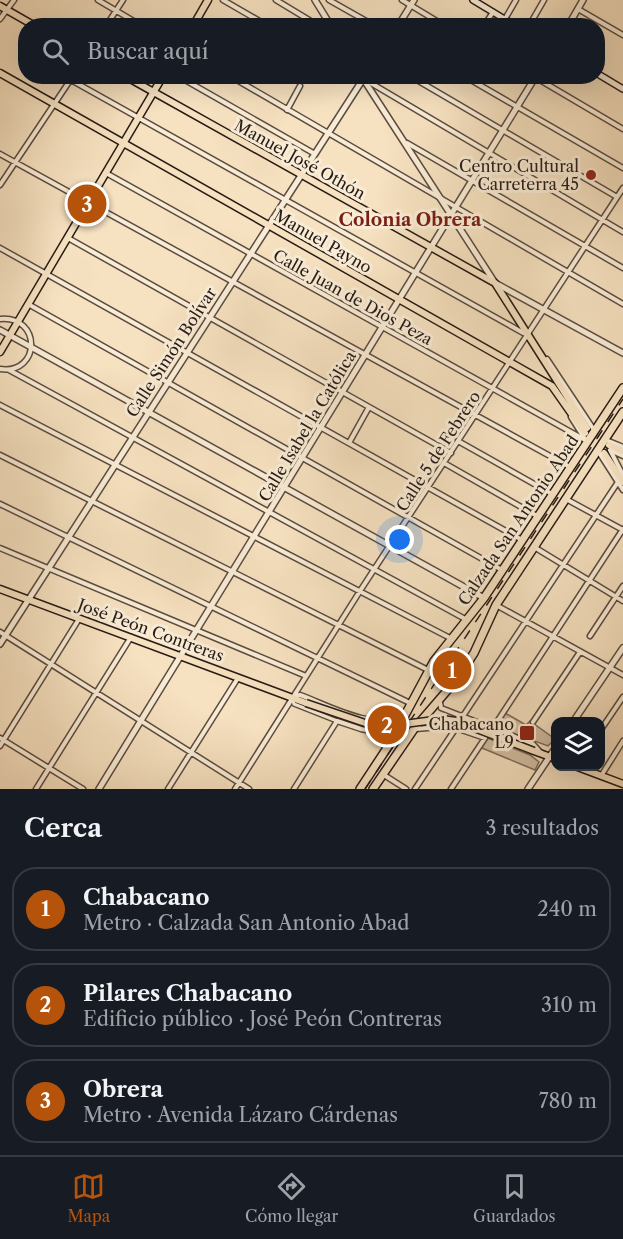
<!DOCTYPE html>
<html lang="es">
<head>
<meta charset="utf-8">
<style>
  body { margin:0; font-family:"Libre Caslon Text",serif; background:#242831; color:#f1f3f6 }
  .controls { position:absolute; right:18px; bottom:18px; display:grid; overflow:hidden; border-radius:12px; box-shadow:0 6px 24px #0002 }
  .controls button { width:54px; height:54px; display:grid; place-items:center; padding:0; border:0; border-bottom:2px solid #363941; background:#171b24; color:#f1f3f6; font:30px sans-serif }
  .you { position:absolute; left:400px; top:540px; width:21px; height:21px; margin:-15px; border:4px solid #fff; border-radius:50%; background:#1a73e8; box-shadow:0 0 0 9px #1a73e833 }
  .badge { display:grid; place-items:center; width:39px; height:39px; border-radius:50%; background:#b45309; color:#fff; font-size:20px; font-weight:700 }
  .pin { position:absolute; translate:-50% -50%; border:3px solid #fff; box-shadow:0 2px 6px #0006 }
  .list { margin:0; padding:0; list-style:none }
  h2 { display:flex; justify-content:space-between; align-items:center; height:78px; margin:0; padding:0 24px; font-size:26px }
  h2 small { font-size:20px; font-weight:400; color:#9ea1a6 }
  .list li { display:grid; grid-template-columns:39px 1fr auto; gap:18px; align-items:center; box-sizing:border-box; height:84px; margin:0 12px 12px; padding:0 12px; border:2px solid #363941; border-radius:24px }
  .list b { display:block; font-size:22px; white-space:nowrap }
  .list p { margin:0; font-size:20px; white-space:nowrap; color:#9ea1a6 }
  .list em { font-size:20px; font-style:normal; color:#9ea1a6 }
  .icon { flex:none; width:33px; height:33px; fill:none; stroke:currentColor; stroke-width:2; stroke-linecap:round; stroke-linejoin:round }
  .map { position:relative; flex:none; width:623px; height:789px; overflow:hidden }
  .search { position:absolute; background:#171b24; box-shadow:0 6px 24px #0002; left:18px; right:18px; top:18px; height:66px; display:flex; align-items:center; gap:15px; box-sizing:border-box; padding:0 21px; border-radius:24px; color:#9ea1a6; font-size:22px }
  .sheet { height:366px; background:#171b24 }
  nav { display:flex; justify-content:space-around; align-items:center; box-sizing:border-box; height:84px; border-top:2px solid #363941; background:#171b24; font-size:16px; color:#9ea1a6 }
  nav a { display:grid; justify-items:center; gap:3px }
  nav .on { color:#b45309 }
  .map>svg:first-child { display:block }
  .green { fill:#d3bfa3; stroke:#7d6d5c; stroke-width:1.5 }
  .lines { fill:none; stroke-linecap:round; stroke-linejoin:round }
  .primary-tunnel { stroke:#cdb99e; stroke-width:6; stroke-dasharray:6 3; stroke-linecap:butt }
  .pedestrian-casing { stroke:#5b4c40; stroke-width:6 }
  .minor-casing { stroke:#5b4c40; stroke-width:7 }
  .tertiary-casing { stroke:#5b4c40; stroke-width:8 }
  .secondary-casing { stroke:#271b16; stroke-width:8 }
  .primary-casing { stroke:#271b16; stroke-width:9 }
  .trunk-casing { stroke:#271b16; stroke-width:10 }
  .pedestrian { stroke:#f9ecd6; stroke-width:3 }
  .minor { stroke:#f9ecd6; stroke-width:4 }
  .tertiary { stroke:#f9ecd6; stroke-width:5 }
  .secondary { stroke:#f9ecd6; stroke-width:5 }
  .primary { stroke:#f6e1c0; stroke-width:6 }
  .trunk { stroke:#f6e1c0; stroke-width:7 }
  .rail { stroke:#271b16; stroke-width:1.5; stroke-dasharray:10 10; stroke-linecap:butt }
  .primary-bridge-casing { stroke:#271b16; stroke-width:9; stroke-linecap:butt }
  .primary-bridge { stroke:#f6e1c0; stroke-width:6 }
  .poi-dot { fill:#8f2418; stroke:#f9ecd6; stroke-width:2 }
  .labels { text-anchor:middle; stroke-width:6; stroke-linejoin:round; paint-order:stroke }
  .street-label { font-size:16px; fill:#271b16; stroke:#f9ecd6 }
  .poi-label { font-size:16px; fill:#271b16; stroke:#f9ecd6; text-anchor:end }
  .neighbourhood-label { font-size:18px; font-weight:bold; fill:#7a1f14; stroke:#f9ecd6 }
</style>
</head>
<body>
<div class="map">
<svg width="623" height="789" viewBox="0 0 623 789">
  <rect width="100%" height="100%" fill="#f6e1c0"/>
  <filter id="stains"><feTurbulence type="fractalNoise" baseFrequency=".00333" numOctaves="4"/><feColorMatrix values="0 0 0 0 .2 0 0 0 0 .09 0 0 0 0 .02 0 0 0 .5 -.17"/></filter>
  <radialGradient id="worn" r=".72"><stop offset=".6" stop-color="#630" stop-opacity="0"/><stop offset="1" stop-color="#630" stop-opacity=".3"/></radialGradient>
  <path class="green" d="M505,713l21,12 4,-4 25,18 -7,7 -49,-18 -1,-5z
    M485,737l45,18 9,7 -4,8 -53,-22z"/>
  <g class="lines">
    <path class="primary-tunnel" d="M587,428l18,15"/>
    <defs>
      <path id="pedestrian" d="M292,698l2,6 43,17"/>
      <path id="minor" d="M98,0l44,26
        M223,0l45,26
        M276,0l43,26
        M329,0l46,26
        M402,0l43,26
        M578,9l45,26
        M0,19l14,-19
        M505,19l11,-19
        M106,26l17,-26
        M484,26l9,-14
        M529,26l15,-26
        M178,76l137,78
        M230,76l393,228
        M359,76l264,156
        M410,76l207,121
        M464,76l159,92
        M533,76l90,53
        M71,80l456,255
        M287,110l13,-24
        M407,143l216,125
        M0,154l570,313
        M106,173l481,268
        M0,185l73,-109
        M68,238l383,215
        M0,248l522,292
        M28,304l474,266
        M0,319c42,-4 41,56 0,50
        M547,359l47,71
        M9,370l458,250
        M0,405l450,233
        M571,417l14,22
        M606,440l17,7
        M458,441l94,53
        M349,443l20,-36
        M610,450l13,25
        M610,450l13,6
        M598,451l25,39
        M0,455l428,215
        M444,463l93,53
        M566,499l57,31
        M0,504l412,200
        M534,547l89,54
        M0,548l306,128
        M496,605l127,70
        M0,632l249,157
        M590,636l33,-50
        M293,697l7,-2c30,11 71,35 103,22
        M440,702l1,6 92,36 8,9
        M463,716l155,-234
        M533,722l47,-70
        M493,728l130,-199
        M416,729l34,-3 35,12 -34,51
        M600,731l23,-34
        M0,738l83,51
        M0,746l79,-127
        M384,775l22,14
        M601,776l22,-35
        M36,789l95,-152
        M168,789l70,-111
        M235,789l125,-198 263,-403
        M294,789l43,-68 24,8 24,5 4,8
        M415,789l41,-61"/>
      <path id="tertiary" d="M315,0l16,26
        M398,26l16,-26
        M568,26l15,-26
        M362,77l133,206 128,70
        M0,330l484,268
        M0,644l365,-568
        M573,722l50,-74
        M99,789l437,-713
        M528,789l28,-42"/>
      <path id="secondary" d="M473,0l43,26
        M598,74l25,15"/>
      <path id="primary" d="M0,6l35,20
        M193,26l15,-26
        M0,73l552,313 33,47
        M125,76l370,207 92,145
        M0,352l163,-276
        M609,445l14,6
        M604,453l19,29
        M0,589l306,114
        M534,751l22,8
        M575,766l48,18"/>
      <path id="trunk" d="M360,789l29,-44 45,-84 50,-63 139,-210
        M373,789l41,-60 43,-50 17,-26 22,-48 127,-193"/>
    </defs>
    <use href="#pedestrian" class="pedestrian-casing"/>
    <use href="#minor" class="minor-casing"/>
    <use href="#tertiary" class="tertiary-casing"/>
    <use href="#secondary" class="secondary-casing"/>
    <use href="#primary" class="primary-casing"/>
    <use href="#trunk" class="trunk-casing"/>
    <use href="#pedestrian" class="pedestrian"/>
    <use href="#minor" class="minor"/>
    <use href="#tertiary" class="tertiary"/>
    <use href="#secondary" class="secondary"/>
    <use href="#primary" class="primary"/>
    <use href="#trunk" class="trunk"/>
    <path class="rail" d="M365,789l258,-390"/>
    <defs>
      <path id="primary-bridge" d="M306,703l65,22 18,1 53,-7 14,2 78,30"/>
    </defs>
    <use href="#primary-bridge" class="primary-bridge-casing"/>
    <use href="#primary-bridge" class="primary-bridge"/>
  </g>
  <g class="poi-dot">
    <circle cx="591" cy="175" r="6"/>
    <rect x="519" y="725" width="16" height="16" rx="3"/>
  </g>
  <g class="labels">
    <g class="street-label">
      <text transform="translate(300 159) rotate(29)" y="6">Manuel José Othón</text>
      <text transform="translate(323 241) rotate(30)" y="6">Manuel Payno</text>
      <text transform="translate(353 297) rotate(29)" y="6">Calle Juan de Dios Peza</text>
      <text transform="translate(171 352) rotate(-57)" y="6">Calle Simón Bolívar</text>
      <text transform="translate(307 426) rotate(-59)" y="6">Calle Isabel la Católica</text>
      <text transform="translate(438 451) rotate(-57)" y="6">Calle 5 de Febrero</text>
      <text transform="translate(518 520) rotate(-56)" y="6">Calzada San Antonio Abad</text>
      <text transform="translate(151 630) rotate(20)" y="6">José Peón Contreras</text>
    </g>
    <g class="poi-label">
      <text x="579" y="172">Centro Cultural<tspan x="579" dy="18">Carreterra 45</tspan></text>
      <text x="514" y="730">Chabacano<tspan x="514" dy="18">L9</tspan></text>
    </g>
    <g class="neighbourhood-label">
      <text x="410" y="226">Colonia Obrera</text>
    </g>
  </g>
  <rect width="100%" height="100%" filter="url(#stains)"/>
  <rect width="100%" height="100%" fill="url(#worn)"/>
</svg>
<div class="controls">
<button><svg class="icon" aria-label="layers" viewBox="0 0 24 24"><path d="M12 4l9 5-9 5-9-5zM3 14l9 5 9-5"/></svg></button>
</div>
<div class="you"></div>
<div class="pin badge" style="left:452px;top:670px">1</div>
<div class="pin badge" style="left:387px;top:725px">2</div>
<div class="pin badge" style="left:87px;top:204px">3</div>
<div class="search"><svg class="icon" aria-label="search" viewBox="0 0 24 24"><circle cx="10" cy="10" r="6"/><path d="M15 15l6 6"/></svg>Buscar aquí</div>
</div>
<section class="sheet">
<h2>Cerca<small>3 resultados</small></h2>
<ul class="list">
<li><span class="badge">1</span><div><b>Chabacano</b><p>Metro · Calzada San Antonio Abad</p></div><em>240 m</em></li>
<li><span class="badge">2</span><div><b>Pilares Chabacano</b><p>Edificio público · José Peón Contreras</p></div><em>310 m</em></li>
<li><span class="badge">3</span><div><b>Obrera</b><p>Metro · Avenida Lázaro Cárdenas</p></div><em>780 m</em></li>
</ul>
</section>
<nav>
<a class="on"><svg class="icon" aria-label="map" viewBox="0 0 24 24"><path d="M3 6l6-2 6 2 6-2v14l-6 2-6-2-6 2zM9 4v14M15 6v14"/></svg>Mapa</a>
<a><svg class="icon" aria-label="directions" viewBox="0 0 24 24"><path d="M12 3l9 9-9 9-9-9zM9 14v-3h6M13 9l2 2-2 2"/></svg>Cómo llegar</a>
<a><svg class="icon" aria-label="saved" viewBox="0 0 24 24"><path d="M7 4h10v16l-5-4-5 4z"/></svg>Guardados</a>
</nav>
</body>
</html>
